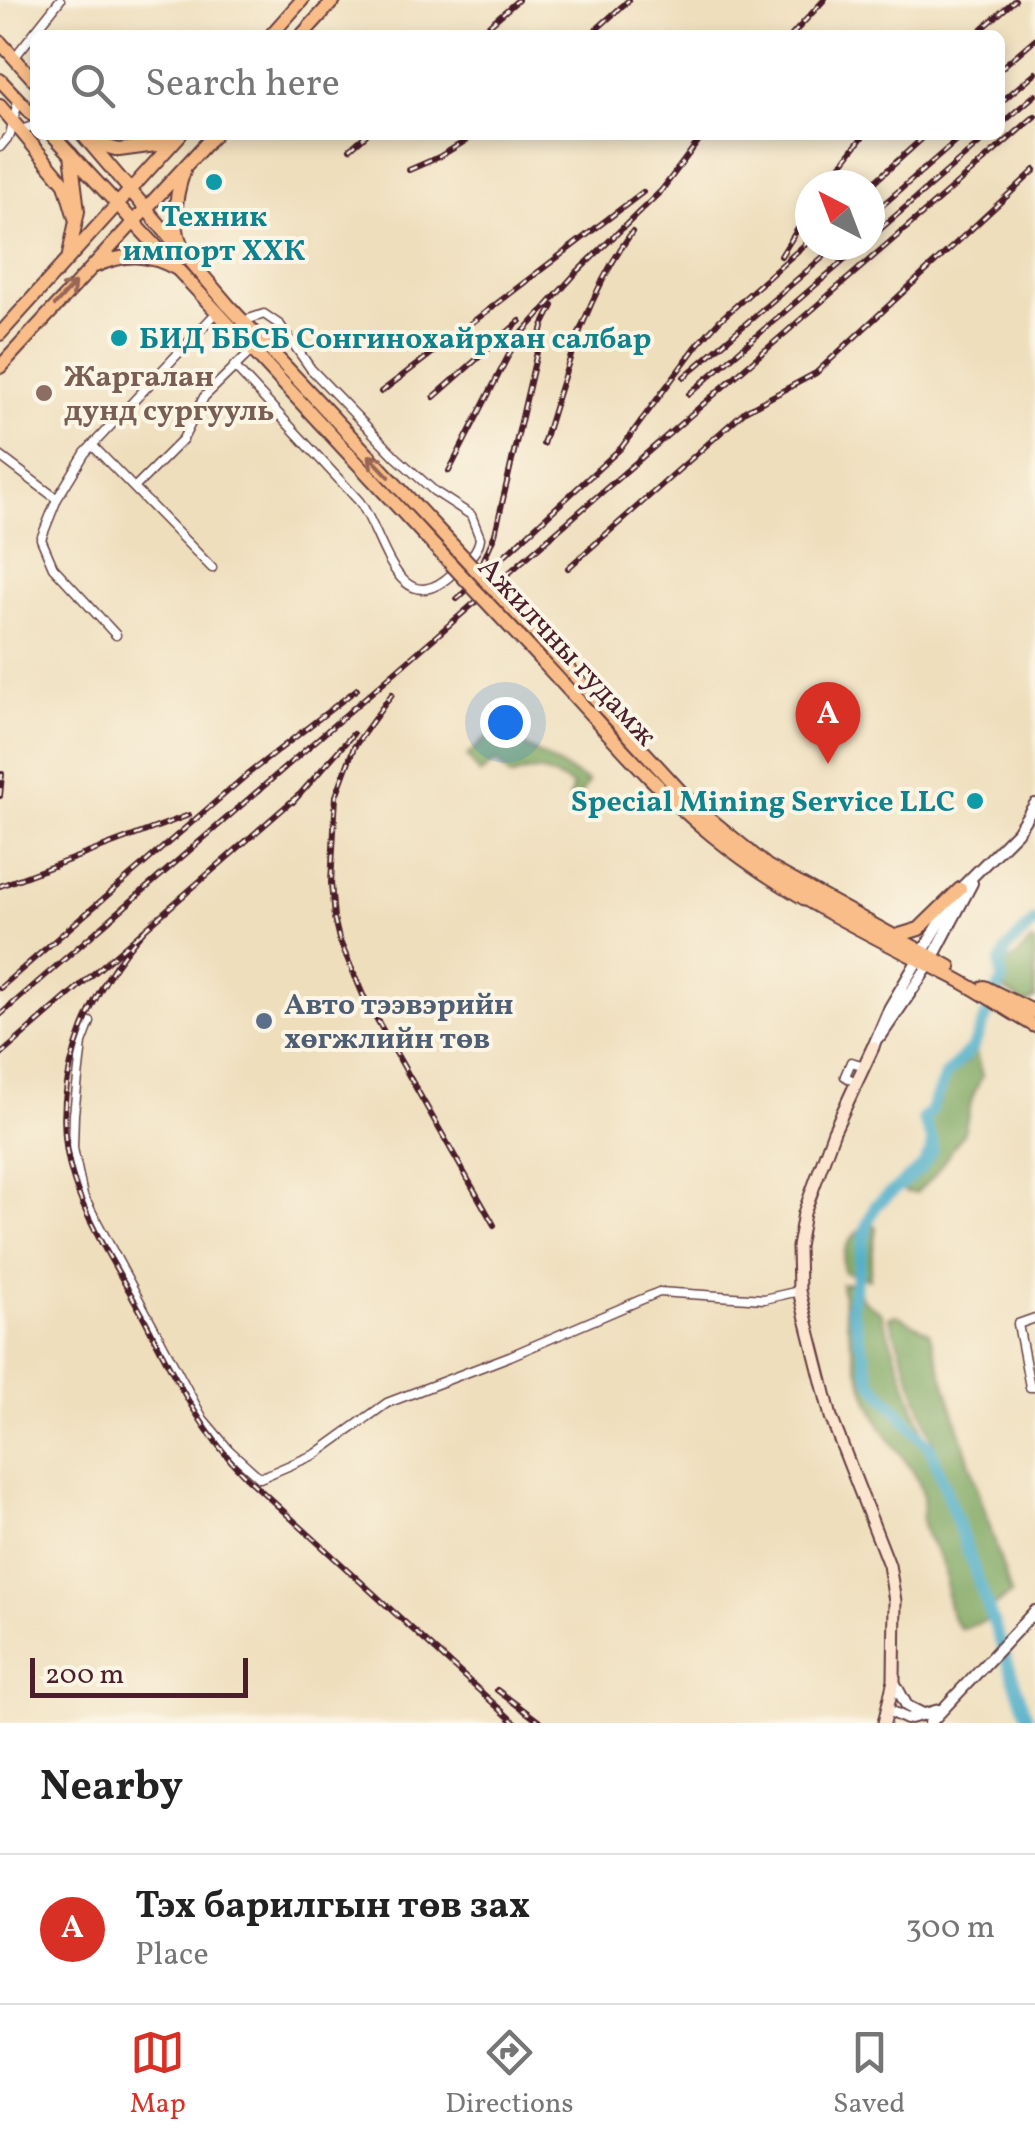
<!DOCTYPE html>
<html lang="en">
<head>
<meta charset="utf-8">
<style>
  body { margin:0; font-family:Vollkorn,serif; background:#f6f6f6; color:#222 }
  .compass { position:absolute; left:795px; top:170px; width:90px; height:90px; border-radius:50%; background:#fff; box-shadow:0 5px 15px #0003; rotate:318deg }
  .scale { position:absolute; left:30px; bottom:25px; width:218px; box-sizing:border-box; padding-left:10px; border:5px solid #4a1f2b; border-top:0; font-size:28px; line-height:35px; white-space:nowrap; color:#4a1f2b; -webkit-text-stroke:8px #fcf5e5; paint-order:stroke }
  .you { position:absolute; left:505px; top:722px; width:35px; height:35px; margin:-25px; border:8px solid #fff; border-radius:50%; background:#1a73e8; box-shadow:0 0 0 15px #1a73e833 }
  .badge { display:grid; place-items:center; width:65px; height:65px; border-radius:50%; background:#d93025; color:#fff; font-size:32px; font-weight:700 }
  .pin { position:absolute; translate:-50% -82px; filter:drop-shadow(0 2px 5px #0008) }
  .pin::after { content:''; position:absolute; top:52px; width:35px; height:30px; background:inherit; clip-path:polygon(0 0,100% 0,50% 100%) }
  .list { margin:0; padding:0; list-style:none }
  h2 { display:flex; justify-content:space-between; align-items:center; height:130px; margin:0; padding:0 40px; font-size:42px }
  h2 small { font-size:32px; font-weight:400; color:#767676 }
  .list li { display:grid; grid-template-columns:65px 1fr auto; gap:30px; align-items:center; box-sizing:border-box; height:150px; padding:0 40px; border-top:2px solid #e0e0e0 }
  .list b { display:block; font-size:38px; white-space:nowrap }
  .list p { margin:0; font-size:32px; white-space:nowrap; color:#767676 }
  .list em { font-size:32px; font-style:normal; color:#767676 }
  .icon { flex:none; width:55px; height:55px; fill:none; stroke:currentColor; stroke-width:2; stroke-linecap:round; stroke-linejoin:round }
  .map { position:relative; flex:none; width:1035px; height:1723px; overflow:hidden }
  .search { position:absolute; background:#fff; box-shadow:0 5px 15px #0003; left:30px; right:30px; top:30px; height:110px; display:flex; align-items:center; gap:25px; box-sizing:border-box; padding:0 35px; border-radius:15px; color:#767676; font-size:38px }
  .sheet { height:280px; background:#fff }
  nav { display:flex; justify-content:space-around; align-items:center; box-sizing:border-box; height:140px; border-top:2px solid #e0e0e0; background:#fff; font-size:28px; color:#767676 }
  nav a { display:grid; justify-items:center; gap:5px }
  nav .on { color:#d93025 }
  .map>svg:first-child { display:block }
  .forest { fill:#7ca65f; stroke:#636245; stroke-width:2.5 }
  .lines { fill:none; stroke-linecap:round; stroke-linejoin:round }
  .river { stroke:#47abc7; stroke-width:12 }
  .minor-casing { stroke:#633c41; stroke-width:11 }
  .tertiary-casing { stroke:#633c41; stroke-width:14 }
  .secondary-casing { stroke:#633c41; stroke-width:15 }
  .primary-casing { stroke:#633c41; stroke-width:16 }
  .trunk-casing { stroke:#633c41; stroke-width:16 }
  .minor { stroke:#fff; stroke-width:8 }
  .tertiary { stroke:#fff; stroke-width:10 }
  .secondary { stroke:#fce5cf; stroke-width:11 }
  .primary { stroke:#f8bd88; stroke-width:12 }
  .trunk { stroke:#f8bd88; stroke-width:12 }
  .rail-casing { stroke:#4a1f2b; stroke-width:6 }
  .rail { stroke:#fcf5e5; stroke-width:2.5; stroke-dasharray:8; stroke-linecap:butt }
  .primary-bridge-casing { stroke:#633c41; stroke-width:16; stroke-linecap:butt }
  .primary-bridge { stroke:#f8bd88; stroke-width:12 }
  .oneway { stroke:#986655 }
  .culture-dot { fill:#0f9aa8; stroke:#fcf5e5; stroke-width:4 }
  .education-dot { fill:#8d6e63; stroke:#fcf5e5; stroke-width:4 }
  .service-dot { fill:#5c6f8a; stroke:#fcf5e5; stroke-width:4 }
  .labels { text-anchor:middle; stroke-width:8; stroke-linejoin:round; paint-order:stroke }
  .culture-label { font-size:30px; font-weight:bold; fill:#0d838f; stroke:#fcf5e5 }
  .education-label { font-size:30px; font-weight:bold; fill:#785e54; stroke:#fcf5e5; text-anchor:start }
  .street-label { font-size:30px; fill:#4a1f2b; stroke:#fcf5e5 }
  .service-label { font-size:30px; font-weight:bold; fill:#4e5e75; stroke:#fcf5e5; text-anchor:start }
</style>
</head>
<body>
<div class="map">
<svg width="1035" height="1723" viewBox="0 0 1035 1723">
  <rect width="100%" height="100%" fill="#fcf5e5"/>
  <filter id="ink" filterUnits="userSpaceOnUse"><feTurbulence type="fractalNoise" baseFrequency=".01" numOctaves="2"/><feDisplacementMap in="SourceGraphic" scale="20" xChannelSelector="R" yChannelSelector="G"/><feConvolveMatrix kernelMatrix="1 2 1 2 8 2 1 2 1" color-interpolation-filters="sRGB"/></filter>
  <filter id="wash" filterUnits="userSpaceOnUse"><feTurbulence type="fractalNoise" baseFrequency=".0048" numOctaves="4" result="noise"/><feDisplacementMap in="SourceGraphic" scale="40" xChannelSelector="R" yChannelSelector="G"/><feGaussianBlur stdDeviation="2.25" result="paint"/><feColorMatrix in="noise" values="0 0 0 0 0 0 0 0 0 0 0 0 0 0 0 0 0 1.4 0 .05"/><feComposite in="paint" operator="in"/></filter>
  <g filter="url(#wash)">
    <rect width="100%" height="100%" fill="#eedebc"/>
    <path class="forest" d="M496,729l92,53 -11,18 -8,-2 4,-12c-23,-13 -38,-21 -62,-9l-15,-16 -16,13 -13,-18z
      M1031,941l4,2v56l-9,5 -22,-14c2,-11 -2,-18 0,-29l11,-2z
      M979,1023l-4,26 7,27 -10,22 -8,34 -31,45 -17,16 -11,-1 -3,-13 15,-11 13,-22 -10,-27 8,-10 13,-6 -2,-9 6,-6v-9l23,-18 -1,-13z
      M871,1224l5,3 -7,52 -25,-7c-5,-21 8,-40 27,-48z
      M854,1283l10,18 17,11 108,308 -28,9c-17,-16 -13,-37 -16,-58 -3,-14 -16,-27 -21,-42 -4,-12 2,-26 -2,-38 -9,-28 -32,-45 -45,-72 -20,-42 -30,-89 -36,-135z
      M897,1315l32,17 82,262 -19,14 -103,-291z"/>
    <g class="lines">
      <path class="river" d="M1027,1723v-7l-96,-267 -60,-68 -20,-75 16,-82 9,-19 46,-38 10,-17v-10l-9,-21 7,-7 15,-36 28,-29 29,-67 -2,-16 7,-15 28,-28"/>
    </g>
  </g>
  <g filter="url(#ink)">
    <g class="lines">
      <defs>
        <path id="minor" d="M14,58l46,-58
          M19,131l16,-6
          M0,147l10,-12 8,-34
          M234,366l125,135c24,31 38,124 93,73 12,-11 26,-20 28,-36l-9,-23 -37,-24 -38,-34 -85,-88 -31,-44 -16,-11 -21,7
          M92,445l120,123
          M0,456l57,43 28,-46 132,-141
          M134,488l49,-49 21,-42 48,-47
          M57,499l-16,40 12,28 63,68
          M90,1022l-8,21 -8,71 -1,34 10,48 120,223 26,31 31,28 56,-24 71,-51 123,-47 149,-64 105,7 35,-8
          M856,1083l-11,-7 6,-14 14,4
          M1035,1318l-17,6 12,63h5"/>
        <path id="tertiary" d="M881,1036l48,-71 43,-82
          M873,1047l17,-40 70,-118 57,-57 18,-28
          M894,1682l13,24 18,9
          M888,1710l19,9 32,-9
          M930,1723l105,-112"/>
        <path id="secondary" d="M873,1047l-39,84 -30,82 -6,34 1,44 32,126 58,148 6,36 -1,79 -10,43"/>
        <path id="primary" d="M0,42l35,39
          M0,80l35,37
          M0,106l65,78 10,34
          M53,135l382,412
          M83,135l145,170 217,232
          M549,648l144,157 74,61 183,101
          M540,659c55,58 110,126 172,176 72,59 155,98 237,140 30,15 57,35 86,51
          M896,936l23,-7 41,-40
          M984,987l51,25"/>
        <path id="trunk" d="M271,35l31,-35
          M302,35l32,-35
          M90,142l29,8 52,-7
          M184,171c-10,28 -13,58 2,84
          M69,255l9,-44 -7,-57
          M95,266c31,-13 52,-13 82,3
          M0,334l180,-199
          M0,367l214,-232"/>
      </defs>
      <use href="#minor" class="minor-casing"/>
      <use href="#tertiary" class="tertiary-casing"/>
      <use href="#secondary" class="secondary-casing"/>
      <use href="#primary" class="primary-casing"/>
      <use href="#trunk" class="trunk-casing"/>
      <use href="#minor" class="minor"/>
      <use href="#tertiary" class="tertiary"/>
      <use href="#secondary" class="secondary"/>
      <use href="#primary" class="primary"/>
      <use href="#trunk" class="trunk"/>
      <defs>
        <path id="rail" d="M478,35l40,-35
          M590,35l39,-35
          M792,35l32,-35
          M975,35l40,-35
          M1000,69l35,-30
          M1000,103l35,-30
          M1000,125l35,-30
          M350,149l16,-14
          M409,170l30,-13 36,-22
          M825,185l39,-50
          M870,186l56,-51
          M870,216l93,-81
          M870,238l119,-103
          M781,256l29,-47
          M684,377l153,-132
          M381,392l262,-200
          M689,394l173,-149
          M434,397l86,-76
          M543,444c23,-75 43,-148 89,-212
          M449,471l68,-132 60,-67 84,-81 42,-56
          M568,568l177,-157 71,-38 219,-203
          M473,577l9,-13 13,-30 48,-208 10,-20
          M457,599l164,-151 77,-104 22,-24 90,-80
          M392,694l-38,53 -18,49 -5,87 3,35 5,21 24,56 131,230
          M0,796l2,-22
          M293,802l60,-68
          M0,886l189,-71
          M145,929c-60,65 -100,163 -71,252 15,47 46,92 69,135 30,57 56,114 102,160l270,247
          M0,988l249,-215 108,-84
          M0,1015l1035,-899
          M0,1055l300,-261
          M497,1690l44,33"/>
      </defs>
      <use href="#rail" class="rail-casing"/>
      <use href="#rail" class="rail"/>
      <defs>
        <path id="primary-bridge" d="M445,537l104,111
          M435,547l105,112"/>
      </defs>
      <use href="#primary-bridge" class="primary-bridge-casing"/>
      <use href="#primary-bridge" class="primary-bridge"/>
    </g>
    <defs><path id="oneway-shaft" d="M-6 0H5M1.5-3L5.5 0L1.5 3" fill="none" stroke-width="1.6" stroke-linecap="round" stroke-linejoin="round" transform="scale(2.5)"/></defs>
    <g class="oneway">
      <use href="#oneway-shaft" transform="translate(65 294) rotate(-48)"/>
      <use href="#oneway-shaft" transform="translate(379 466) rotate(-133)"/>
    </g>
  </g>
  <g class="culture-dot">
    <circle cx="214" cy="182" r="10"/>
    <circle cx="119" cy="338" r="10"/>
    <circle cx="975" cy="801" r="10"/>
  </g>
  <circle class="education-dot" cx="44" cy="393" r="10"/>
  <circle class="service-dot" cx="264" cy="1021" r="10"/>
  <g class="labels">
    <g class="culture-label">
      <text x="214" y="226">Техник<tspan x="214" dy="34">импорт ХХК</tspan></text>
      <text x="139" y="348" text-anchor="start">БИД ББСБ Сонгинохайрхан салбар</text>
      <text x="955" y="811" text-anchor="end">Special Mining Service LLC</text>
    </g>
    <g class="education-label">
      <text x="64" y="386">Жаргалан<tspan x="64" dy="34">дунд сургууль</tspan></text>
    </g>
    <g class="street-label">
      <text transform="translate(568 651) rotate(47)" y="10">Ажилчны гудамж</text>
    </g>
    <g class="service-label">
      <text x="284" y="1014">Авто тээвэрийн<tspan x="284" dy="34">хөгжлийн төв</tspan></text>
    </g>
  </g>
</svg>
<svg class="compass" viewBox="-18 -18 36 36"><path d="M0-13l5 13h-10z" fill="#e53935"/><path d="M0 13l5-13h-10z" fill="#767676"/></svg>
<div class="scale">200 m</div>
<div class="you"></div>
<div class="pin badge" style="left:828px;top:764px">A</div>
<div class="search"><svg class="icon" aria-label="search" viewBox="0 0 24 24"><circle cx="10" cy="10" r="6"/><path d="M15 15l6 6"/></svg>Search here</div>
</div>
<section class="sheet">
<h2>Nearby<small></small></h2>
<ul class="list">
<li><span class="badge">A</span><div><b>Тэх барилгын төв зах</b><p>Place</p></div><em>300 m</em></li>
</ul>
</section>
<nav>
<a class="on"><svg class="icon" aria-label="map" viewBox="0 0 24 24"><path d="M3 6l6-2 6 2 6-2v14l-6 2-6-2-6 2zM9 4v14M15 6v14"/></svg>Map</a>
<a><svg class="icon" aria-label="directions" viewBox="0 0 24 24"><path d="M12 3l9 9-9 9-9-9zM9 14v-3h6M13 9l2 2-2 2"/></svg>Directions</a>
<a><svg class="icon" aria-label="saved" viewBox="0 0 24 24"><path d="M7 4h10v16l-5-4-5 4z"/></svg>Saved</a>
</nav>
</body>
</html>
